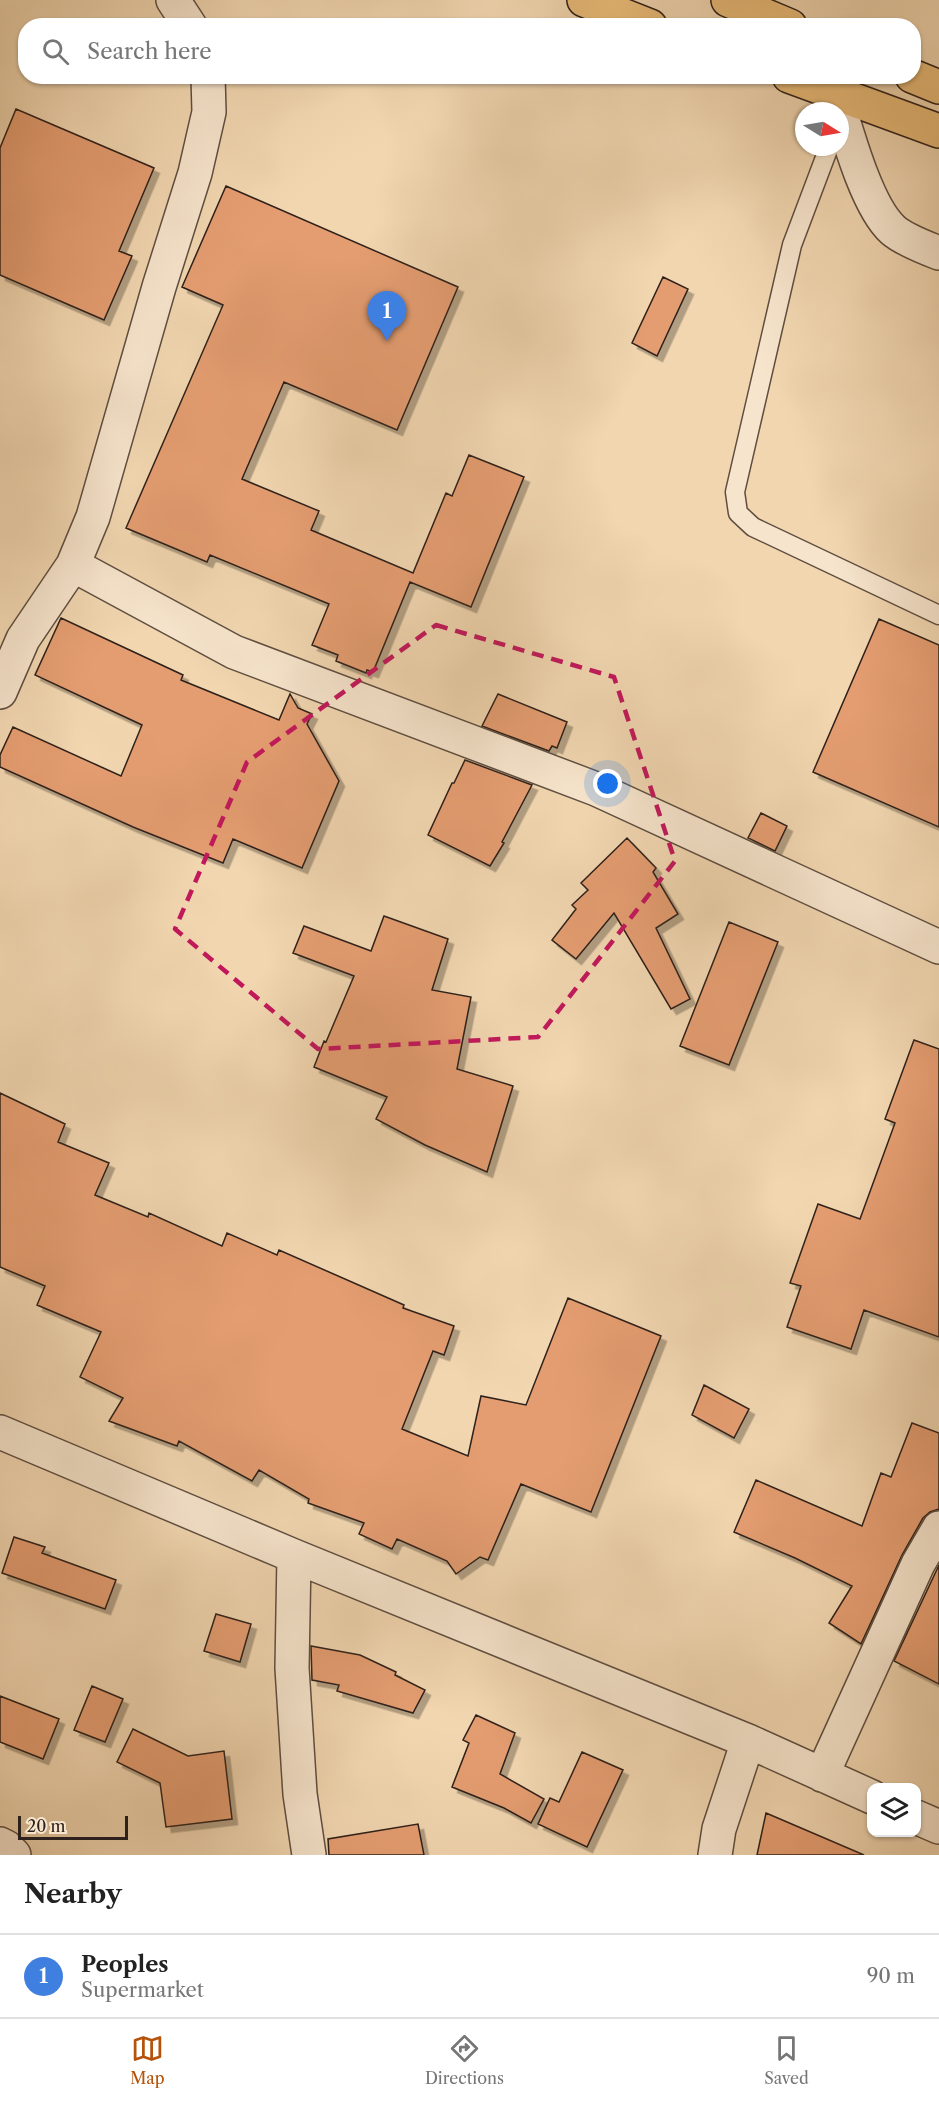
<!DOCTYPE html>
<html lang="en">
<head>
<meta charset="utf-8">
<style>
  body { margin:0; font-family:"Libre Caslon Text",serif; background:#f6f6f6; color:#222 }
  .controls { position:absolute; right:18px; bottom:18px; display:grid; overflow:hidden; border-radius:12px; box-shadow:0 2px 4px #0004 }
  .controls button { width:54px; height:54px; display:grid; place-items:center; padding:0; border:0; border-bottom:2px solid #e0e0e0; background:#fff; color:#222; font:30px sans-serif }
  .compass { position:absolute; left:795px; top:102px; width:54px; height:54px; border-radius:50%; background:#fff; box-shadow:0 2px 4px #0004; rotate:101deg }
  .scale { position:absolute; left:18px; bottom:15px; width:110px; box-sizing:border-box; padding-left:6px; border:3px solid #2e201a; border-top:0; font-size:16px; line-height:21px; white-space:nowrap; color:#2e201a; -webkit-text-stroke:4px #f6e4cc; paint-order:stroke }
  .you { position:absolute; left:608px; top:784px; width:21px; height:21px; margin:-15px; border:4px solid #fff; border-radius:50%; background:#1a73e8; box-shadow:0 0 0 9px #1a73e833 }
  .badge { display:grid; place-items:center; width:39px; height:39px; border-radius:50%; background:#b45309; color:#fff; font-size:20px; font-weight:700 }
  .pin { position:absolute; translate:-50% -50px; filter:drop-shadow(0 2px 3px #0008) }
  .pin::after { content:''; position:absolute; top:32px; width:21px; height:18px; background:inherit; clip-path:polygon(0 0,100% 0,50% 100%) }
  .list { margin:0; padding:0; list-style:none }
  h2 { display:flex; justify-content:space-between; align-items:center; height:78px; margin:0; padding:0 24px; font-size:26px }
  h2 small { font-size:20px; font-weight:400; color:#767676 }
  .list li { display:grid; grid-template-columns:39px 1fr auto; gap:18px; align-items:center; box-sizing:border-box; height:84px; padding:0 24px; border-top:2px solid #e0e0e0 }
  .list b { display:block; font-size:22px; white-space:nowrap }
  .list p { margin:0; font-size:20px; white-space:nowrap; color:#767676 }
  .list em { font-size:20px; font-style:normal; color:#767676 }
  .icon { flex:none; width:33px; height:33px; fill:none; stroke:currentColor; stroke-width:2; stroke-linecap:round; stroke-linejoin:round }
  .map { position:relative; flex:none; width:939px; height:1855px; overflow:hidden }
  .search { position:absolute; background:#fff; box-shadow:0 2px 4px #0004; left:18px; right:18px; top:18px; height:66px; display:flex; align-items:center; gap:15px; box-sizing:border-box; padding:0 21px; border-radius:24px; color:#767676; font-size:22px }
  .sheet { height:162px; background:#fff }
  nav { display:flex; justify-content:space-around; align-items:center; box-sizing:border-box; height:84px; border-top:2px solid #e0e0e0; background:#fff; font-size:16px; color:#767676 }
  nav a { display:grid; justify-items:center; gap:3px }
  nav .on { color:#b45309 }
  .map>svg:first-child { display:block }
  .building { fill:#e49d71; stroke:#2e201a; stroke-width:1.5; filter:url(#shadow) }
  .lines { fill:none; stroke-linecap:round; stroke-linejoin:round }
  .lane-casing { stroke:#5f4e40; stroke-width:21 }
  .street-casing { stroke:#5f4e40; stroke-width:36 }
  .highway-casing { stroke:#2e201a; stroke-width:36 }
  .lane { stroke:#f6e4cc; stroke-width:18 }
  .street { stroke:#f6e4cc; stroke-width:33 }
  .highway { stroke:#e8bb78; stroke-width:33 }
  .marked { fill:none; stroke:#c2185b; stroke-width:4.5; stroke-dasharray:12 8; stroke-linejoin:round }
</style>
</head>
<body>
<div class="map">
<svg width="939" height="1855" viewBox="0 0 939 1855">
  <defs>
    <filter id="shadow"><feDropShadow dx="5.5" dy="5.5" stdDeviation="0" flood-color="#0004"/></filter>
  </defs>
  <rect width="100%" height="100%" fill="#f1d6b0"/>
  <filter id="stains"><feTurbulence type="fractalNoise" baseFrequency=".00333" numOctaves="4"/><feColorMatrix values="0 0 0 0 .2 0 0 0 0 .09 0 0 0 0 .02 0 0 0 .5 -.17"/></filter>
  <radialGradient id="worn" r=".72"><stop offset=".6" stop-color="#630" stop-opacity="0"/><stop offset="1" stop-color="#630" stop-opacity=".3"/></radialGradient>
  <path class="building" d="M16,109l138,59 -35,83 13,5 -28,64 -104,-45v-127z
    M226,186l232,101 -61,143 -113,-48 -42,97 77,32 -8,19 102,43 33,-80 6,3 17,-41 55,22 -53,130 -61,-25 -37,90 -6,-2 -1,3 -30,-12 2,-6 -26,-10 17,-41 -119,-49 -3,7 -81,-34 97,-223 -41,-18z
    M663,277l25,12 -31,67 -25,-13z
    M61,618l122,57 -2,5 98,40 11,-26 8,14 14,6 -5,10 32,57 -37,87 -69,-29 -10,24 -90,-36 -133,-60v-12l13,-28 108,49 21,-51 -107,-50z
    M879,619l60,26v182l-126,-55z
    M498,694l69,28 -10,26 -5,-2 -3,5 -67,-25z
    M465,760l67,25 -30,57 2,1 -14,23 -62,-31 24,-52h2z
    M761,813l26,13 -12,25 -27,-13z
    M627,838l29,30 -3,4 25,42 -22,14 34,71 -19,10 -57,-96 -38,46 -24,-19 24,-31 -4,-4 16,-15 -7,-7z
    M384,916l64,23 -16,51 39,7 -14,72 56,17 -26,86 -62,-27 -49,-26 11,-22 -73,-30 10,-26 2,1 28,-66 -61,-23 11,-27 67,25z
    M729,922l49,20 -49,123 -49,-19z
    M914,1040l25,9v288l-75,-27 -13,39 -64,-22 14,-41 -11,-3 28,-79 42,15 35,-96 -10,-4z
    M0,1093l65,31 -7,18 51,21 -14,32 53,22 1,-4 73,33 5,-13 50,22 2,-5 125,55 -1,3 51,18 -10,29 -11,-4 -31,78 66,27 13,-60 45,9 42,-107 93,38 -70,176 -70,-28 -33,76 -8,-3 -24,17 -9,-13 -50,-22 -5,10 -33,-15 5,-11 -56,-20 1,-4 -50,-29 -7,11 -73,-40 -2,5 -68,-25 14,-23 -43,-21 21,-45 -64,-27 8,-19 -45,-19z
    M704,1385l45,24 -15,29 -42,-23z
    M912,1423l27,10v76l-9,3 -7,6 -21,37 -41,89 -32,-21 23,-37 -57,-28 -61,-26 22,-52 106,46 19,-53 10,4z
    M14,1537l31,10 -3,6 74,27 -11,29 -103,-36z
    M939,1565v119l-45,-23z
    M216,1614l35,10 -11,38 -36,-11z
    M311,1646l49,9 36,17 -1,3 30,15 -12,23 -76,-22 2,-6 -27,-5z
    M92,1686l31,13 -18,43 -31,-12z
    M0,1696l59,23 -16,40 -43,-17z
    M476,1715l39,18 -15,41 44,25 -13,24 -27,-15 -52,-21 17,-44 -6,-3z
    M133,1729l55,27 36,-5 8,68 -66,8 -6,-44 -43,-21z
    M582,1752l41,18 -36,77 -49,-23 12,-26 9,4z
    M766,1813l98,42h-107z
    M418,1824l6,31h-95l-1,-16z"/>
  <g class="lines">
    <defs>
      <path id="lane" d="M829,147l-37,98 -57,247 3,21 15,14 186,88"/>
      <path id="street" d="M173,0l17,26
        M835,93c11,36 31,113 58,137 10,9 33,18 46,23
        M73,565l161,87 362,137 343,158
        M0,692l23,-53 50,-74 20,-48 66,-230 36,-114 14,-61 -1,-36
        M0,1432l294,124 454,185 124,56
        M294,1556l-2,112 8,126 9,61
        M822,1775l96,-211 21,-36
        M916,1817l23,10
        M0,1844l6,3 8,8
        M715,1855l4,-26 29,-88"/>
      <path id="highway" d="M584,0l66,26
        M728,0l62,26
        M789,76l150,55
        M912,76l27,11"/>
    </defs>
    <use href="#lane" class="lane-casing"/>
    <use href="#street" class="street-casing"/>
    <use href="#highway" class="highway-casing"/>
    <use href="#lane" class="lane"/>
    <use href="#street" class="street"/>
    <use href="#highway" class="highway"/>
  </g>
  <path class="marked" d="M436,625l178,52 61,184 -137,176 -220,12 -143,-120 72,-167z"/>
  <rect width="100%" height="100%" filter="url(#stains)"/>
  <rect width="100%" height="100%" fill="url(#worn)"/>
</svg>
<div class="controls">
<button><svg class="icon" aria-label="layers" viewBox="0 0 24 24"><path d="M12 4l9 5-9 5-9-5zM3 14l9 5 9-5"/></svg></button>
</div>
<svg class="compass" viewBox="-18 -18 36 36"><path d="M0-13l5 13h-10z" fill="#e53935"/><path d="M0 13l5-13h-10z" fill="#767676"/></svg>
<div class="scale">20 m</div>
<div class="you"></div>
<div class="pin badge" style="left:387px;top:341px;background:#3f7fe0">1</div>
<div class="search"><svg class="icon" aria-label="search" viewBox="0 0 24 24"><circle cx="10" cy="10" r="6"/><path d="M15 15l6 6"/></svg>Search here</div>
</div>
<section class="sheet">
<h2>Nearby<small></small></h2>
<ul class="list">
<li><span class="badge" style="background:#3f7fe0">1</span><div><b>Peoples</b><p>Supermarket</p></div><em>90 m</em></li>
</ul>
</section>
<nav>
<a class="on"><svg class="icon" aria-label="map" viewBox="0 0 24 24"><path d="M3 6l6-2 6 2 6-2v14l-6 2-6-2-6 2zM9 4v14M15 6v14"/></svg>Map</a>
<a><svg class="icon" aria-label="directions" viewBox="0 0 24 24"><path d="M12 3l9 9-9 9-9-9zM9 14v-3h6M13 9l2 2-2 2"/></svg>Directions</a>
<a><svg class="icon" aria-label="saved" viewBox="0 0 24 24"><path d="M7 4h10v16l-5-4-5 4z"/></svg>Saved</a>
</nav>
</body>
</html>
